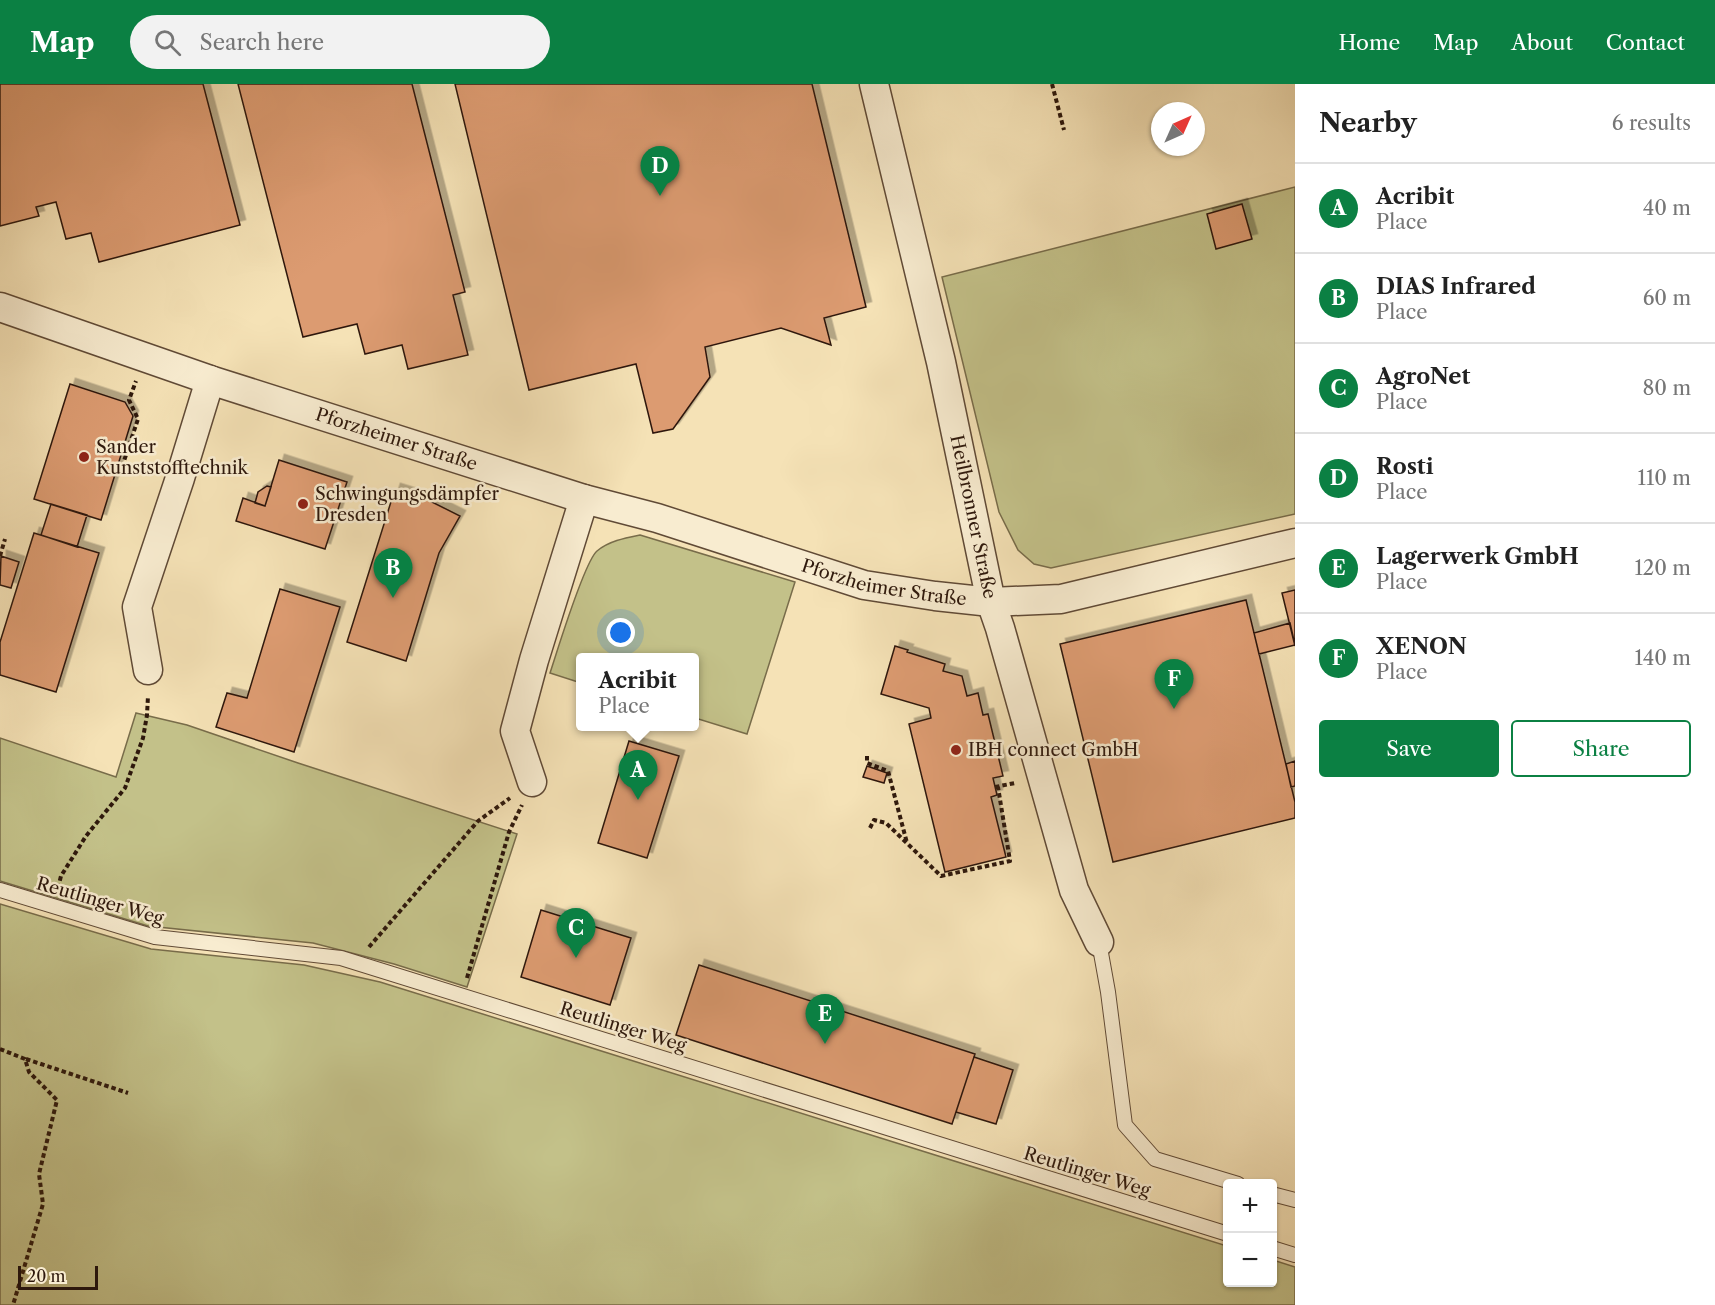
<!DOCTYPE html>
<html lang="en">
<head>
<meta charset="utf-8">
<style>
  body { margin:0; font-family:"Libre Caslon Text",serif; background:#f2f2f2; color:#222 }
  .controls { position:absolute; right:18px; bottom:18px; display:grid; overflow:hidden; border-radius:6px; box-shadow:0 2px 4px #0004 }
  .controls button { width:54px; height:54px; display:grid; place-items:center; padding:0; border:0; border-bottom:2px solid #e0e0e0; background:#fff; color:#222; font:30px sans-serif }
  .compass { position:absolute; left:1151px; top:18px; width:54px; height:54px; border-radius:50%; background:#fff; box-shadow:0 2px 4px #0004; rotate:45deg }
  .scale { position:absolute; left:18px; bottom:15px; width:80px; box-sizing:border-box; padding-left:6px; border:3px solid #2e180c; border-top:0; font-size:16px; line-height:21px; white-space:nowrap; color:#2e180c; -webkit-text-stroke:4px #f8ecd0; paint-order:stroke }
  .you { position:absolute; left:621px; top:549px; width:21px; height:21px; margin:-15px; border:4px solid #fff; border-radius:50%; background:#1a73e8; box-shadow:0 0 0 9px #1a73e833 }
  .badge { display:grid; place-items:center; width:39px; height:39px; border-radius:50%; background:#0b8043; color:#fff; font-size:20px; font-weight:700 }
  .pin { position:absolute; translate:-50% -50px; filter:drop-shadow(0 2px 3px #0008) }
  .pin::after { content:''; position:absolute; top:32px; width:21px; height:18px; background:inherit; clip-path:polygon(0 0,100% 0,50% 100%) }
  .popup { position:absolute; left:576px; top:569px; width:123px; height:78px; box-sizing:border-box; display:grid; place-content:center; border-radius:6px; background:#fff; filter:drop-shadow(0 2px 4px #0005); font-size:20px; white-space:nowrap; color:#767676 }
  .popup b { font-size:22px; color:#222 }
  .popup::after { content:''; position:absolute; left:50%; top:100%; margin-left:-12px; border:12px solid transparent; border-top-color:#fff }
  .list { margin:0; padding:0; list-style:none }
  h2 { display:flex; justify-content:space-between; align-items:center; height:78px; margin:0; padding:0 24px; font-size:26px }
  h2 small { font-size:20px; font-weight:400; color:#767676 }
  .list li { display:grid; grid-template-columns:39px 1fr auto; gap:18px; align-items:center; box-sizing:border-box; height:90px; padding:0 24px; border-top:2px solid #e0e0e0 }
  .list b { display:block; font-size:22px; white-space:nowrap }
  .list p { margin:0; font-size:20px; white-space:nowrap; color:#767676 }
  .list em { font-size:20px; font-style:normal; color:#767676 }
  .actions { display:flex; gap:12px; padding:18px 24px }
  .actions a { flex:1; padding:14px 0; border:2px solid #0b8043; border-radius:6px; text-align:center; font-size:21px; color:#0b8043 }
  .actions .main { background:#0b8043; color:#fff }
  .icon { flex:none; width:33px; height:33px; fill:none; stroke:currentColor; stroke-width:2; stroke-linecap:round; stroke-linejoin:round }
  .map { position:relative; flex:none; width:1295px; height:1221px; overflow:hidden }
  header { display:flex; align-items:center; gap:36px; box-sizing:border-box; height:84px; padding:0 30px; background:#0b8043; color:#fff }
  header strong { font-size:28px }
  nav { display:flex; gap:33px; margin-inline-start:auto; font-size:21px }
  .search { width:420px; height:54px; background:#f2f2f2; display:flex; align-items:center; gap:15px; box-sizing:border-box; padding:0 21px; border-radius:33px; color:#767676; font-size:22px }
  main { display:flex }
  aside { flex:1; background:#fff }
  .map>svg:first-child { display:block }
  .green { fill:#c3c189; stroke:#786c4a; stroke-width:1.5 }
  .building { fill:#dc9b71; stroke:#2e180c; stroke-width:1.5; filter:url(#shadow) }
  .lines { fill:none; stroke-linecap:round; stroke-linejoin:round }
  .lane-casing { stroke:#604a36; stroke-width:16 }
  .street-casing { stroke:#604a36; stroke-width:31 }
  .path { stroke:#2e180c; stroke-width:4; stroke-dasharray:4.5 3; stroke-linecap:butt }
  .lane { stroke:#f8ecd0; stroke-width:14 }
  .street { stroke:#f8ecd0; stroke-width:28 }
  .poi-dot { fill:#8f2418; stroke:#f8ecd0; stroke-width:2 }
  .labels { text-anchor:middle; stroke-width:5; stroke-linejoin:round; paint-order:stroke }
  .street-label { font-size:18px; fill:#2e180c; stroke:#f8ecd0 }
  .poi-label { font-size:18px; fill:#2e180c; stroke:#f8ecd0; text-anchor:start }
</style>
</head>
<body>
<header>
<strong>Map</strong>
<div class="search"><svg class="icon" aria-label="search" viewBox="0 0 24 24"><circle cx="10" cy="10" r="6"/><path d="M15 15l6 6"/></svg>Search here</div>
<nav><a>Home</a><a>Map</a><a>About</a><a>Contact</a></nav>
</header>
<main>
<div class="map">
<svg width="1295" height="1221" viewBox="0 0 1295 1221">
  <defs>
    <filter id="shadow"><feDropShadow dx="5.5" dy="-5.5" stdDeviation="0" flood-color="#0004"/></filter>
  </defs>
  <rect width="100%" height="100%" fill="#f5e2b6"/>
  <filter id="stains"><feTurbulence type="fractalNoise" baseFrequency=".00333" numOctaves="4"/><feColorMatrix values="0 0 0 0 .2 0 0 0 0 .09 0 0 0 0 .02 0 0 0 .5 -.17"/></filter>
  <radialGradient id="worn" r=".72"><stop offset=".6" stop-color="#630" stop-opacity="0"/><stop offset="1" stop-color="#630" stop-opacity=".3"/></radialGradient>
  <path class="green" d="M1295,103v327l-244,54 -17,-4 -16,-14 -19,-38 -57,-235z
    M640,451l155,47 -48,152 -52,-16v-60h-114v25l-31,-10c7,-21 34,-111 47,-122 12,-10 28,-13 43,-16z
    M136,629l51,12 111,38 219,71 -50,153 -73,-23 -81,-21 -165,-17 -148,-45v-143l116,39z
    M0,820l151,45 153,16 76,17 847,264 1,36h44l1,-22 22,7v38h-1295z"/>
  <path class="building" d="M0,0h203l37,141 -141,37 -8,-29 -25,6 -10,-37 -20,5 3,9 -39,10z
    M238,0h174l53,208 -12,3 15,60 -60,14 -6,-24 -37,9 -8,-30 -54,13z
    M455,0h357l54,223 -42,11 7,27 -50,-17 -76,19 5,30 -37,52 -20,4 -17,-69 -107,26z
    M1242,120l10,35 -36,10 -9,-35z
    M70,300l55,18 8,14 -32,104 -67,-21z
    M279,376l68,22 -22,67 -89,-28 7,-23 22,8z
    M267,402l4,1 -6,19 -10,-3 3,-11z
    M395,405l29,9 36,18 -21,37 -33,108 -59,-19z
    M51,420l36,11 -10,32 -36,-12z
    M34,449l65,20 -43,139 -56,-17v-33z
    M1,472l18,6 -8,26 -11,-3z
    M280,505l60,18 -46,145 -78,-25 11,-34 20,5z
    M1295,506v56l-13,-53z
    M1246,516l49,202v16l-182,44 -53,-218z
    M1290,539l5,22 -36,9 -5,-21z
    M895,562l13,4 -1,2 38,12 -2,7 19,5 5,20 11,-3 5,22 5,-1 15,62 -10,2 4,17 -6,2 15,60 -61,15 -36,-148 22,-6 -2,-10 -48,-14z
    M629,657l50,15 -32,102 -49,-15z
    M1295,677v25l-4,1 -5,-23z
    M867,682l20,7 -3,10 -21,-6z
    M541,826l90,28 -21,67 -89,-28z
    M699,881l276,89 -23,70 -276,-89z
    M974,973l39,13 -17,54 -40,-12z"/>
  <g class="lines">
    <defs>
      <path id="lane" d="M0,806l155,47 186,21 887,276
        M1099,858l9,50 17,133 30,34 83,25
        M1272,1110l23,6
        M1272,1164l23,7"/>
      <g id="street">
        <path id="s1" d="M874,0l67,278 50,240 9,26 74,262 25,52"/>
        <path id="s2" d="M0,223l210,73 374,119 73,19 207,67 71,11 56,6 70,-3 234,-56"/>
        <path d="M148,586l-11,-63 43,-129 30,-98"/>
        <path d="M532,698l-17,-51 19,-71 50,-161"/>
      </g>
    </defs>
    <use href="#lane" class="lane-casing"/>
    <use href="#street" class="street-casing"/>
    <path class="path" d="M1052,0l12,46
      M133,383l-10,-3 15,-45 -9,-19 7,-19
      M0,472l5,-17
      M867,672v7l21,8 19,72
      M995,703l20,-4
      M870,744l4,-8 12,3 55,53 69,-15 -12,-74
      M58,804l3,-12 25,-40 39,-48 18,-50 4,-23 1,-19
      M369,863l109,-126 32,-23
      M467,894l42,-146 13,-27
      M0,965l25,10 4,13 28,28 -18,74 4,30 -30,101
      M26,975l102,34"/>
    <use href="#lane" class="lane"/>
    <use href="#street" class="street"/>
  </g>
  <g class="poi-dot">
    <circle cx="84" cy="373" r="6"/>
    <circle cx="303" cy="420" r="6"/>
    <circle cx="956" cy="666" r="6"/>
  </g>
  <g class="labels">
    <g class="street-label">
      <text dy="6" stroke="none"><textPath href="#s2" startOffset="418">Pforzheimer Straße</textPath></text>
      <text dy="6" stroke="none"><textPath href="#s1" startOffset="444">Heilbronner Straße</textPath></text>
      <text dy="6" stroke="none"><textPath href="#s2" startOffset="927">Pforzheimer Straße</textPath></text>
      <text transform="translate(100 817) rotate(16)" y="6">Reutlinger Weg</text>
      <text transform="translate(623 943) rotate(17)" y="6">Reutlinger Weg</text>
      <text transform="translate(1087 1088) rotate(17)" y="6">Reutlinger Weg</text>
    </g>
    <g class="poi-label">
      <text x="96" y="369">Sander<tspan x="96" dy="21">Kunststofftechnik</tspan></text>
      <text x="315" y="416">Schwingungsdämpfer<tspan x="315" dy="21">Dresden</tspan></text>
      <text x="968" y="672">IBH connect GmbH</text>
    </g>
  </g>
  <rect width="100%" height="100%" filter="url(#stains)"/>
  <rect width="100%" height="100%" fill="url(#worn)"/>
</svg>
<div class="controls">
<button>+</button>
<button>−</button>
</div>
<svg class="compass" viewBox="-18 -18 36 36"><path d="M0-13l5 13h-10z" fill="#e53935"/><path d="M0 13l5-13h-10z" fill="#767676"/></svg>
<div class="scale">20 m</div>
<div class="you"></div>
<div class="pin badge" style="left:638px;top:716px">A</div>
<div class="popup"><b>Acribit</b>Place</div>
<div class="pin badge" style="left:393px;top:514px">B</div>
<div class="pin badge" style="left:576px;top:874px">C</div>
<div class="pin badge" style="left:660px;top:112px">D</div>
<div class="pin badge" style="left:825px;top:960px">E</div>
<div class="pin badge" style="left:1174px;top:625px">F</div>
</div>
<aside>
<h2>Nearby<small>6 results</small></h2>
<ul class="list">
<li><span class="badge">A</span><div><b>Acribit</b><p>Place</p></div><em>40 m</em></li>
<li><span class="badge">B</span><div><b>DIAS Infrared</b><p>Place</p></div><em>60 m</em></li>
<li><span class="badge">C</span><div><b>AgroNet</b><p>Place</p></div><em>80 m</em></li>
<li><span class="badge">D</span><div><b>Rosti</b><p>Place</p></div><em>110 m</em></li>
<li><span class="badge">E</span><div><b>Lagerwerk GmbH</b><p>Place</p></div><em>120 m</em></li>
<li><span class="badge">F</span><div><b>XENON</b><p>Place</p></div><em>140 m</em></li>
</ul>
<div class="actions"><a class="main">Save</a><a>Share</a></div>
</aside>
</main>
</body>
</html>
